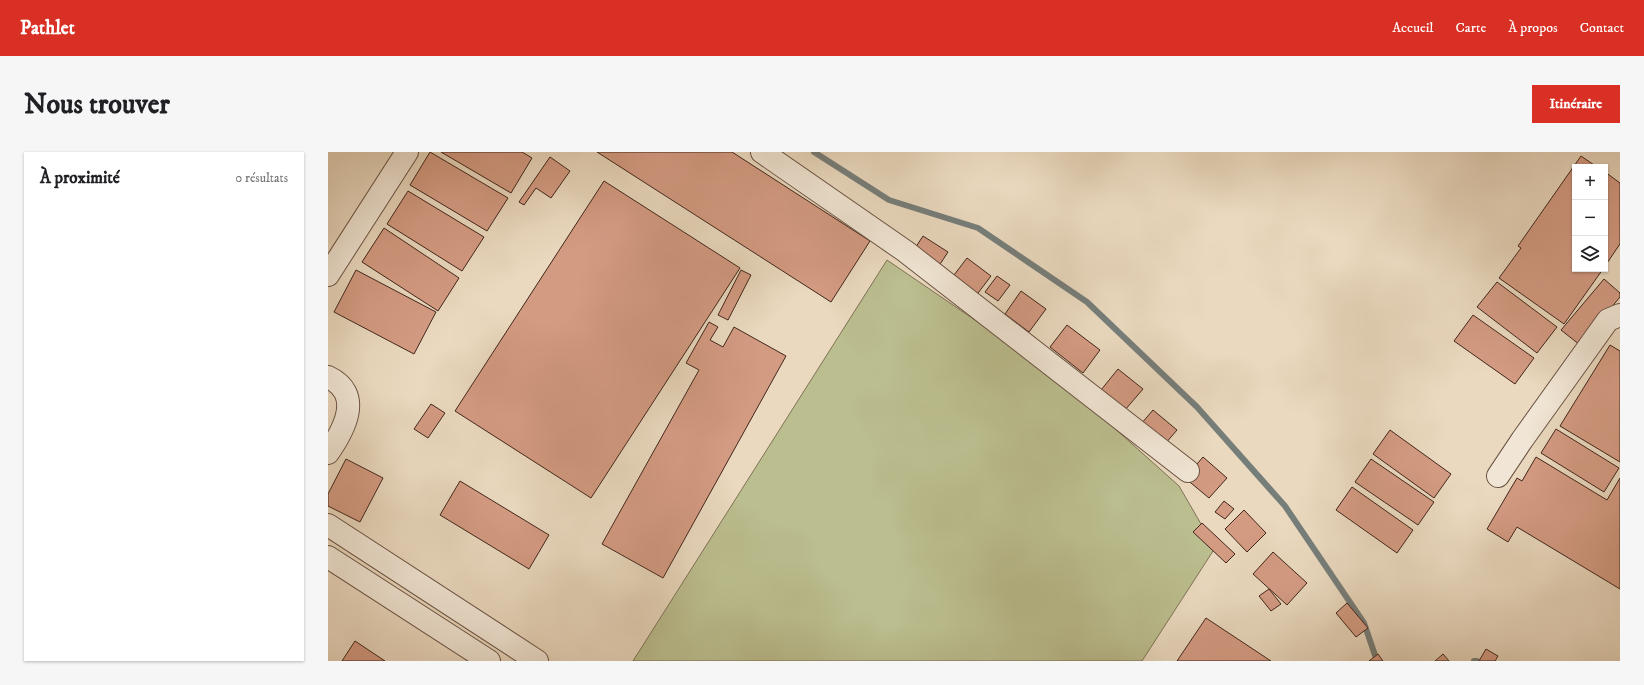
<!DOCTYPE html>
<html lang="fr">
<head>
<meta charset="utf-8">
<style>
  body { margin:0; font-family:"IM FELL DW Pica",serif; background:#f6f6f6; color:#202124 }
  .controls { position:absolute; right:12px; top:12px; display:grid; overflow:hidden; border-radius:0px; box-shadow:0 1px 3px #0004 }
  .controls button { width:36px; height:36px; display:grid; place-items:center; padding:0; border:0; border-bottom:1px solid #e0e0e0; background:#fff; color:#202124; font:20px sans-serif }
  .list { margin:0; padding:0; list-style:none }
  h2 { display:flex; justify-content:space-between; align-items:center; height:52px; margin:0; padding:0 16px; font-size:17px }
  h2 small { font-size:13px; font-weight:400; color:#757577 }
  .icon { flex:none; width:22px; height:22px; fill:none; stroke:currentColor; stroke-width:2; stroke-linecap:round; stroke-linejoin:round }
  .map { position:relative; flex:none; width:1292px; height:509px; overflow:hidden; border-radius:0px }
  header { display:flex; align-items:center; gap:24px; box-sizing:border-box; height:56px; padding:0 20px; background:#d93025; color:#fff }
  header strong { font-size:19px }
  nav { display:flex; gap:22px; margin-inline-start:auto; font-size:14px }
  .intro { display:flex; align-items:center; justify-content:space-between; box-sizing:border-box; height:96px; padding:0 24px }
  h1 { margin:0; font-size:28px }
  .button { padding:10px 18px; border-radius:0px; background:#d93025; color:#fff; font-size:14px; font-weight:700 }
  main { display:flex; gap:24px; padding:0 24px }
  aside { flex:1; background:#fff; border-radius:0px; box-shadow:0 1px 3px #0004 }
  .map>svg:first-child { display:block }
  .green { fill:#bbbe8f; stroke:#7e7255 }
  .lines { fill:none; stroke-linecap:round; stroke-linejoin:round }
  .stream { stroke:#767e7a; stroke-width:6 }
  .building { fill:#d49b83; stroke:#41261b }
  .minor-casing { stroke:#6b5344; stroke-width:24 }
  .minor { stroke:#f1e6d5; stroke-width:22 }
</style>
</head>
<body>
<header>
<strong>Pathlet</strong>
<nav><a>Accueil</a><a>Carte</a><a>À propos</a><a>Contact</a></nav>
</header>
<div class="intro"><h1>Nous trouver</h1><a class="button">Itinéraire</a></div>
<main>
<aside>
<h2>À proximité<small>0 résultats</small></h2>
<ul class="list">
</ul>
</aside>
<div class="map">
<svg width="1292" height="509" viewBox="0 0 1292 509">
  <rect width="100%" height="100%" fill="#ead9bf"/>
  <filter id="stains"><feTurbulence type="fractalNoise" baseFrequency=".005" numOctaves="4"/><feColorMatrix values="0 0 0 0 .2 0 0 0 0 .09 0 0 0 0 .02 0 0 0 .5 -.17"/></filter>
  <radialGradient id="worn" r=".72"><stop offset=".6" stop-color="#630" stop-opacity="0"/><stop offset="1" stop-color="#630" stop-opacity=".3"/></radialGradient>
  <path class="green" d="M559,108l167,114 125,112 36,62 -73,113h-509z"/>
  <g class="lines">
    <path class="stream" d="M486,0l75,48 89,28 109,74 110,105 88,99 79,117 13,38
      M1146,509h3"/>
  </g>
  <path class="building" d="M102,0l78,46 -21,33 -77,-46z
    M113,0h81l10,6 -21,35z
    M269,0h135l138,89 -39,61z
    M1253,4l16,11h-22v102h28l-39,55 -65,-46 22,-30 -3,-2z
    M222,5l20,14 -19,27 -15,-10 -12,17 -5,-3z
    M1277,20l15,11v61l-15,22z
    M276,29l136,87 -149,230 -136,-87z
    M80,39l76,46 -22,34 -75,-47z
    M56,76l75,50 -21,33 -76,-49z
    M595,84l25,16 -15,23 -25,-16z
    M639,106l24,18 -16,21 -24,-18z
    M28,118l80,42 -22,42 -80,-42z
    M413,118l10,5 -23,45 -10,-5z
    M669,124l13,9 -12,16 -13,-9z
    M1276,127l16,14v4l-40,48 -19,-15z
    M1169,130l60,45 -20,26 -60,-46z
    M693,139l25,18 -17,23 -24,-18z
    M1145,163l61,43 -19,26 -61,-43z
    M381,170l9,5 -8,13 13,7 11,-20 52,29 -123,222 -61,-34 97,-174 -13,-7z
    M739,173l33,25 -17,23 -33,-26z
    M1282,193l10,6v111l-60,-36z
    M790,217l25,20 -18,21 -24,-20z
    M103,252l14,9 -17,25 -14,-9z
    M825,258l24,20 -18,21 -24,-20z
    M1228,277l63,39 -15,24 -63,-39z
    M1062,278l61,44 -17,24 -61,-44z
    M875,305l24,21 -18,20 -24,-20z
    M1208,305l71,43 13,-22v111l-103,-62 -9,15 -21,-13 30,-51 5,3z
    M18,307l37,19 -23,44 -32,-16v-12z
    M1043,307l63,43 -16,23 -63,-43z
    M132,329l89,54 -20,34 -89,-54z
    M1024,335l61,43 -16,23 -61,-43z
    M896,349l10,8 -9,10 -10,-7z
    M916,358l22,23 -19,19 -22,-23z
    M874,371l33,31 -9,9 -33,-31z
    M945,400l34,31 -20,22 -34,-31z
    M941,437l12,15 -10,7 -12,-15z
    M1019,451l21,25 -12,9 -20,-24z
    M878,466l65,43h-94z
    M27,489l30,20h-43z
    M1158,497l12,7 -3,5h-16z
    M1050,502l5,7h-14z
    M1115,502l6,7h-14z"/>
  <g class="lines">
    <defs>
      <path id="minor" d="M434,0l143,99 283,220
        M0,123l79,-123
        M0,225c36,17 16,53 0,76
        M1170,324l24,-36 86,-120 12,-5
        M0,373l209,136
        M0,405l161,104"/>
    </defs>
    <use href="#minor" class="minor-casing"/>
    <use href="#minor" class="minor"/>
  </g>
  <rect width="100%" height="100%" filter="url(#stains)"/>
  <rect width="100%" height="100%" fill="url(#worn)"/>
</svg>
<div class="controls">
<button>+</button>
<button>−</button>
<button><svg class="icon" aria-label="layers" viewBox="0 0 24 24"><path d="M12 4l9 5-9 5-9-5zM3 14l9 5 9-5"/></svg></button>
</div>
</div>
</main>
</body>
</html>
